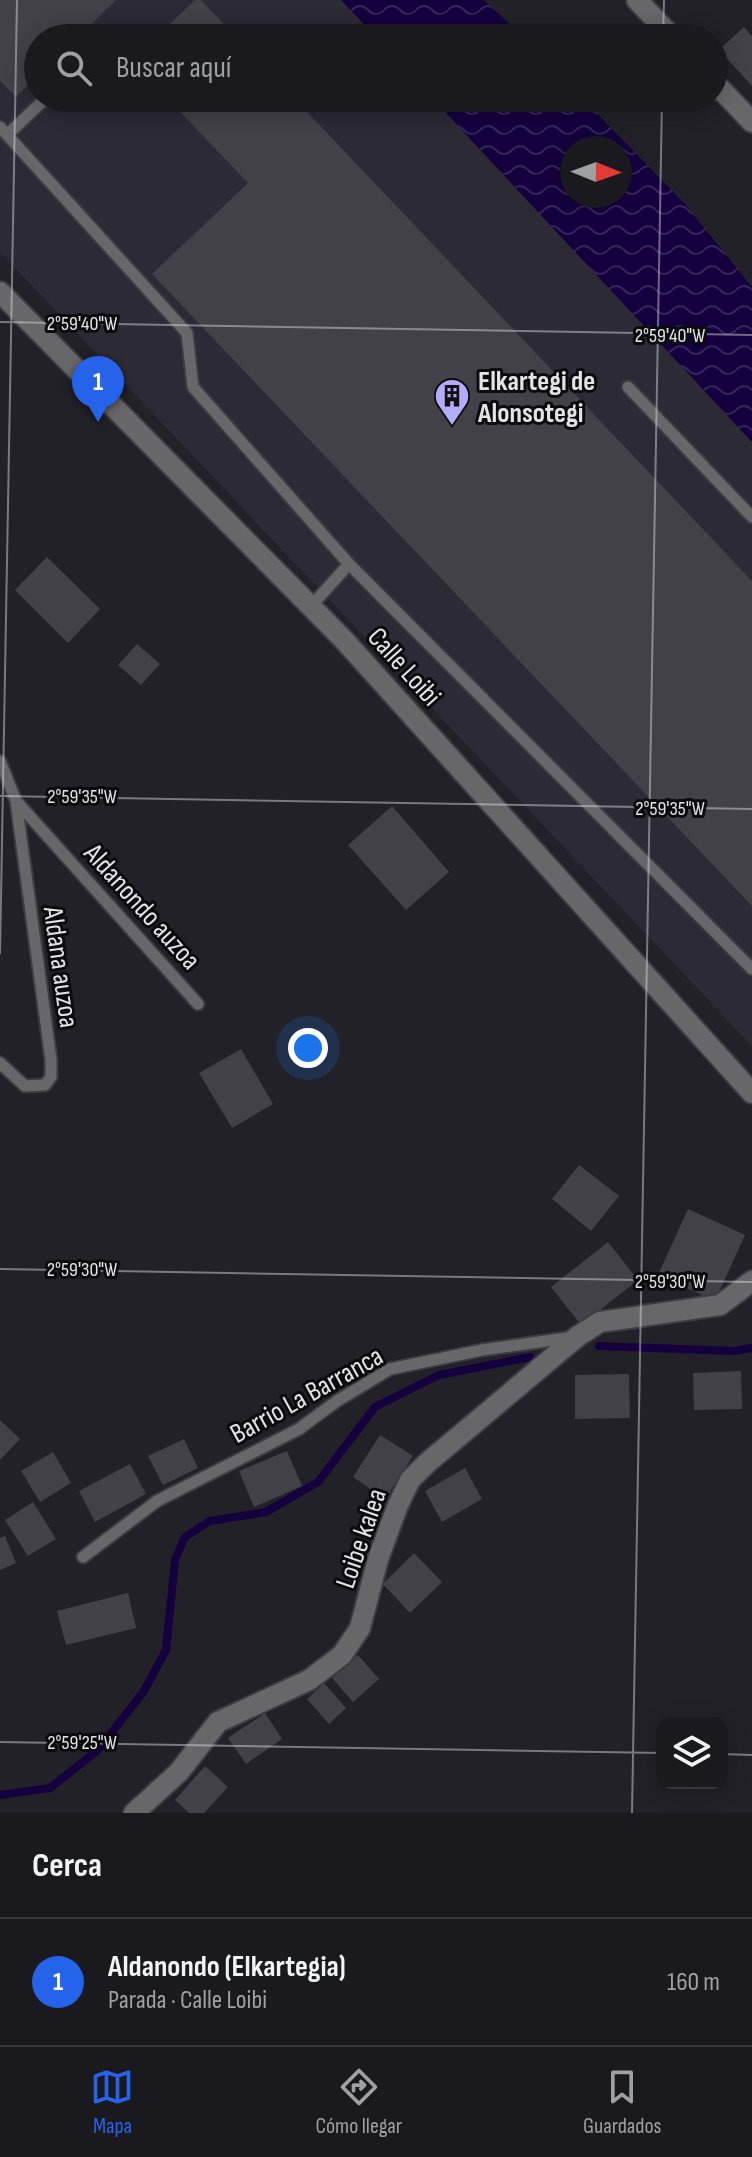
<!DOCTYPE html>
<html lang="es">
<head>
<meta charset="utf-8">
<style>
  body { margin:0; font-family:"Sofia Sans Condensed",sans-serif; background:#232226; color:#f1f3f6 }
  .controls { position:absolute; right:24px; bottom:24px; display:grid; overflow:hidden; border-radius:16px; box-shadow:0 4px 20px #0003 }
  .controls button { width:72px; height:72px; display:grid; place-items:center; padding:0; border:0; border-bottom:2px solid #38383b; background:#1a191d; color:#f1f3f6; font:40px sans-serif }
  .compass { position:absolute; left:560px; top:136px; width:72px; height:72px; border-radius:50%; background:#1a191d; box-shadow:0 4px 20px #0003; rotate:91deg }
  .you { position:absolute; left:308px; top:1048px; width:28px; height:28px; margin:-20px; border:6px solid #fff; border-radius:50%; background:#1a73e8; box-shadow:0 0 0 12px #1a73e833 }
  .badge { display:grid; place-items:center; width:52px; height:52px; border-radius:50%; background:#2563eb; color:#fff; font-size:26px; font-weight:700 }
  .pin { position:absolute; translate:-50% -66px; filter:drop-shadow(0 2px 4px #0008) }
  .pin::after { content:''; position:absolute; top:42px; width:28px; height:24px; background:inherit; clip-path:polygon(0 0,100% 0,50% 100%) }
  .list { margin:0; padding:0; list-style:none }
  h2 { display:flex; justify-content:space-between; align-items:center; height:104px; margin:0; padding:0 32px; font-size:34px }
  h2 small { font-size:26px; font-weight:400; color:#9fa0a4 }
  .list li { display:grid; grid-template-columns:52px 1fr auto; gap:24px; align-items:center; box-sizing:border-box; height:128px; padding:0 32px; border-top:2px solid #38383b }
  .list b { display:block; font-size:30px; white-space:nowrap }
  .list p { margin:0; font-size:26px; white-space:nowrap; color:#9fa0a4 }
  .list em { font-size:26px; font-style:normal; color:#9fa0a4 }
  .icon { flex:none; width:44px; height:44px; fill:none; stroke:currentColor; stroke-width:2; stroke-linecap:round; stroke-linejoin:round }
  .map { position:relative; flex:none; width:752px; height:1813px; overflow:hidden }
  .search { position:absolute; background:#1a191d; box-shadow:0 4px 20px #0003; left:24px; right:24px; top:24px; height:88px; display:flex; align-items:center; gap:20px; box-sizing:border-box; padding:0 28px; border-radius:44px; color:#9fa0a4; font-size:30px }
  .sheet { height:232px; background:#1a191d }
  nav { display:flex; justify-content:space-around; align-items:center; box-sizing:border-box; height:112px; border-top:2px solid #38383b; background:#1a191d; font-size:22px; color:#9fa0a4 }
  nav a { display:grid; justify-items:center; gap:4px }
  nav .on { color:#2563eb }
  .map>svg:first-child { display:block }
  .built { fill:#2b2a35 }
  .water { fill:url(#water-waves); fill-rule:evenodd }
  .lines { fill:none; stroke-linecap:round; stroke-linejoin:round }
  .stream { stroke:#14003f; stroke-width:8 }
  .building { fill:#414147 }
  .service-casing { stroke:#3d3c42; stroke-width:15 }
  .minor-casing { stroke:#3d3c42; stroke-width:24 }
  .tertiary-casing { stroke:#3d3c42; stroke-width:24 }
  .service { stroke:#67676a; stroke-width:11 }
  .minor { stroke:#67676a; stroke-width:20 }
  .tertiary { stroke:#67676a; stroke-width:20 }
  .ticks { fill:none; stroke:#e4e4e8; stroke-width:2; stroke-opacity:0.45 }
  .labels { text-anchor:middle; stroke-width:6; stroke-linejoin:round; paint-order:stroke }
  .poi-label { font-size:28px; font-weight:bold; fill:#e4e4e8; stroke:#0b0b0e; text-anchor:start }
  .street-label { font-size:28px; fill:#e4e4e8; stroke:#0b0b0e }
  .ticks-label { font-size:20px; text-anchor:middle; fill:#e4e4e8; stroke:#0b0b0e; stroke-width:6; stroke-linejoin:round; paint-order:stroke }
</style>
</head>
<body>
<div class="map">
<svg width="752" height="1813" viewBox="0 0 752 1813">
  <defs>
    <pattern id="water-waves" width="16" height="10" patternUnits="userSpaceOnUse" patternTransform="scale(2)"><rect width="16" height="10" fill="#14003f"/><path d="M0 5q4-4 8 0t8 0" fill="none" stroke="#36255b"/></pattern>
  </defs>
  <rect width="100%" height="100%" fill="#222127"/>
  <path class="built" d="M0,0h341l36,38h-339v60h394l320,344v604l-752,-794z"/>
  <path class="water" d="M341,0h143l40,38h-147z
    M432,98h150l102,105 68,84v155zM572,148h48v48h-48z"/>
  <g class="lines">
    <path class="stream" d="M599,1346l135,5 18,-3
      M0,1795l50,-7 48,-38 46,-59 22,-41 9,-90 10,-23 25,-16 56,-9 52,-30 57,-75 64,-32 91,-18"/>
  </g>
  <path class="building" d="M0,0h116l-39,38h-39v37l-22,22 -16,-16z
    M195,0h6l36,38h-82z
    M744,27l8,9v50l-33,-36z
    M167,98h127l458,483v325l-600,-632 96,-91z
    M47,557l53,52 -32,34 -53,-53z
    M137,644l23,20 -19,21 -23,-20z
    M392,806l57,66 -43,38 -58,-65z
    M241,1049l32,55 -41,24 -33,-55z
    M579,1165l40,31 -28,35 -39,-32z
    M688,1209l57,26 -30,66 -57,-26z
    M608,1242l30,38 -57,45 -30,-38z
    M741,1371l1,38 -48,1 -1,-37z
    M629,1374l1,44 -55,1v-44z
    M0,1420l20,19 -20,21z
    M380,1435l33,21 -28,43 -32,-22z
    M184,1439l14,29 -35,17 -15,-29z
    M287,1451l15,35 -48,21 -15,-36z
    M53,1452l18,31 -31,19 -19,-31z
    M130,1464l16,30 -51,28 -16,-31z
    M465,1468l17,31 -40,23 -17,-31z
    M33,1502l23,37 -28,17 -23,-36z
    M5,1536l11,27 -16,7v-32z
    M414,1553l28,29 -32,31 -27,-29z
    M128,1593l8,35 -70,17 -9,-34z
    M358,1655l21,24 -26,23 -21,-24z
    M324,1683l22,25 -17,16 -22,-25z
    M265,1713l17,26 -36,25 -18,-26z
    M205,1766l23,21 -24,26h-15l-14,-13z"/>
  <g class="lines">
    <defs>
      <path id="service" d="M0,127l187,206 6,54 156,177 403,405
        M7,135l39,-37
        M628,387l124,130
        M311,606l38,-42
        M0,761l16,40 182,203
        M0,1063l25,23 20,-1 6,-8v-17l-35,-259
        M83,1557l74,-56 142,-72 38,-28 53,-32 92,-19 92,-13"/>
      <path id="minor" d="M637,0l36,38
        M714,82l38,40
        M134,1813l45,-41 39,-50 91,-42 33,-25 18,-27 18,-69 20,-54 12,-25 17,-17 151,-127 22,-14 120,-17 32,-24"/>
      <path id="tertiary" d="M0,292l344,348 408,453"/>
    </defs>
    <use href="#service" class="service-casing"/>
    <use href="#minor" class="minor-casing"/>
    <use href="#tertiary" class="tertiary-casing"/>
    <use href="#service" class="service"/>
    <use href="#minor" class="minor"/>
    <use href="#tertiary" class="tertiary"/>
  </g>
  <path class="ticks" d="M663,38l1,-38M0,322l752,13M0,796l752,13M0,954l17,-954M0,1269l752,13M0,1742l662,11M722,1754l30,1M632,1813l30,-1715"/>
  <defs>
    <symbol id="building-pin" viewBox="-11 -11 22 30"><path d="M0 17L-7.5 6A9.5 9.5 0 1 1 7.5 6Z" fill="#b3adf9" stroke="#0b0b0e"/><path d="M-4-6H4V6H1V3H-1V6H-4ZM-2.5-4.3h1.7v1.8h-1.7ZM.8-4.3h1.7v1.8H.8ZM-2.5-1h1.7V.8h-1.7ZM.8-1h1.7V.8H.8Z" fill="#111"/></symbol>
  </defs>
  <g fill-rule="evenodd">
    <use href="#building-pin" x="432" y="376" width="40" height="54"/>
  </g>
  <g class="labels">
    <g class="poi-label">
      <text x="478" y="390">Elkartegi de<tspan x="478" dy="32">Alonsotegi</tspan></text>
    </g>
    <g class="street-label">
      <text transform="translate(405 666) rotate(48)" y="10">Calle Loibi</text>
      <text transform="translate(143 906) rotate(48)" y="10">Aldanondo auzoa</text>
      <text transform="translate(62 967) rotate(82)" y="10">Aldana auzoa</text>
      <text transform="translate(306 1394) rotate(-29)" y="10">Barrio La Barranca</text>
      <text transform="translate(360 1538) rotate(-71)" y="10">Loibe kalea</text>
    </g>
  </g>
  <g class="ticks-label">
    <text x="82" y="330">2°59'40"W</text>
    <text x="670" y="342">2°59'40"W</text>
    <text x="82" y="803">2°59'35"W</text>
    <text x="670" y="815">2°59'35"W</text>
    <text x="82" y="1276">2°59'30"W</text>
    <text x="670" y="1288">2°59'30"W</text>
    <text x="82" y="1749">2°59'25"W</text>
  </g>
</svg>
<div class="controls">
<button><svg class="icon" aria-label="layers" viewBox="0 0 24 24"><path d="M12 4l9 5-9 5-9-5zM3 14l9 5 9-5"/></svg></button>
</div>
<svg class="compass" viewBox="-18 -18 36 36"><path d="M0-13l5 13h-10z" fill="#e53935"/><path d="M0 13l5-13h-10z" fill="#9fa0a4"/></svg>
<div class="you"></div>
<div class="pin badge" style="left:98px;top:422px">1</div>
<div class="search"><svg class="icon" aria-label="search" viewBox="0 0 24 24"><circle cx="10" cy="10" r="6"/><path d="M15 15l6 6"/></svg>Buscar aquí</div>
</div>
<section class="sheet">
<h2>Cerca<small></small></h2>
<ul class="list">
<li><span class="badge">1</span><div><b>Aldanondo (Elkartegia)</b><p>Parada · Calle Loibi</p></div><em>160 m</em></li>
</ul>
</section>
<nav>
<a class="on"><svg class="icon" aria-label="map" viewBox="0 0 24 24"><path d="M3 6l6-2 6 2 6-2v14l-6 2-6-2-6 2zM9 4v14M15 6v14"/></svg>Mapa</a>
<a><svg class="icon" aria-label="directions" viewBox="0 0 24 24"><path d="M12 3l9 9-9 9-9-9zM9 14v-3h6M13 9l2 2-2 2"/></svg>Cómo llegar</a>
<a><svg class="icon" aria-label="saved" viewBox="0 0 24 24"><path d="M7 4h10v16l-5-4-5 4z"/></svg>Guardados</a>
</nav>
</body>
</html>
